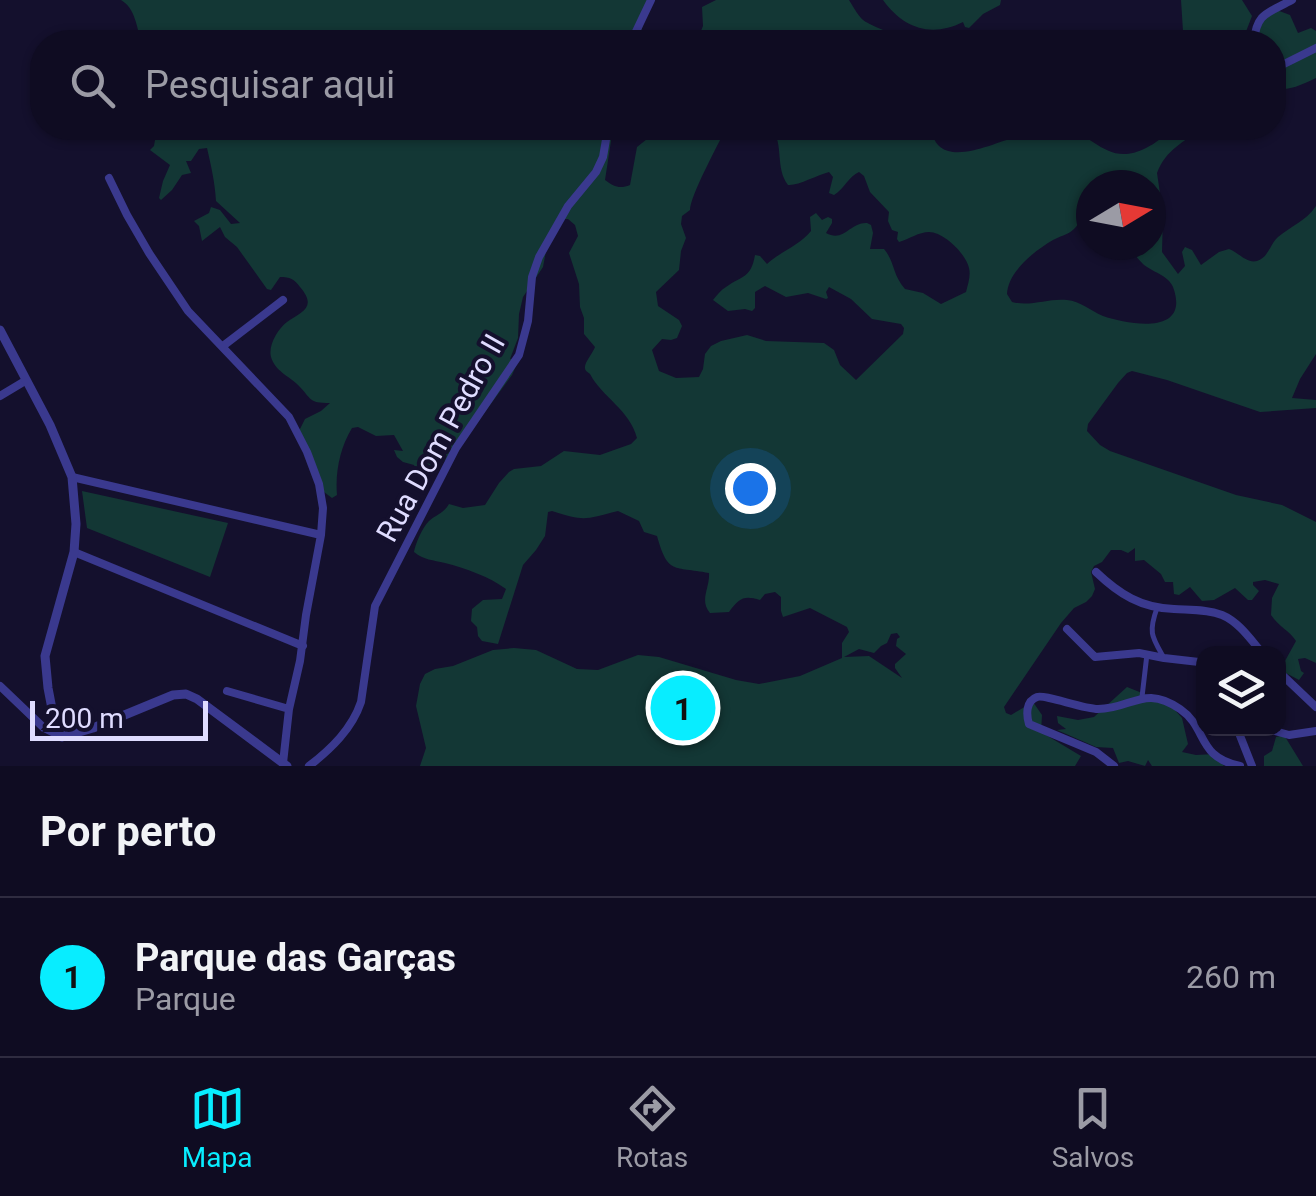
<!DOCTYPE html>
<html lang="pt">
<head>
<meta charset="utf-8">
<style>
  body { margin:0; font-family:Roboto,sans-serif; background:#18152a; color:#f1f3f6 }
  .controls { position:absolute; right:30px; bottom:30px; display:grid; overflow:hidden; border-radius:20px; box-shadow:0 2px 8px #0004 }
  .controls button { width:90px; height:90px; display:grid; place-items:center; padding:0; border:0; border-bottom:2px solid #2f2c40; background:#0f0c22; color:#f1f3f6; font:50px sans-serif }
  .compass { position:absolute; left:1076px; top:170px; width:90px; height:90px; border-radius:50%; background:#0f0c22; box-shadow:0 2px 8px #0004; rotate:80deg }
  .scale { position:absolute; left:30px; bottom:25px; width:178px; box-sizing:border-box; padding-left:10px; border:5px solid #dfdcff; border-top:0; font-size:28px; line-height:35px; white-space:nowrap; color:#dfdcff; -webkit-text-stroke:8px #14102d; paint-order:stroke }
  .you { position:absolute; left:750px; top:488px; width:35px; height:35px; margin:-25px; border:8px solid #fff; border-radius:50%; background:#1a73e8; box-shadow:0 0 0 15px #1a73e833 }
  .badge { display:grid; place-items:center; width:65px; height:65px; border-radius:50%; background:#08edff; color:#111; font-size:32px; font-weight:700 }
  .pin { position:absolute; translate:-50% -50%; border:5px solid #fff; box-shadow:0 2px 10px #0006 }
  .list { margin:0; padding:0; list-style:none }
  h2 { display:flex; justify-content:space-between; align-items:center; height:130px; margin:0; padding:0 40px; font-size:42px }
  h2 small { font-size:32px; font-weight:400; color:#9b9ba5 }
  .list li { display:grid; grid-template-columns:65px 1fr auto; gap:30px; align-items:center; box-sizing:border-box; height:160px; padding:0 40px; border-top:2px solid #2f2c40 }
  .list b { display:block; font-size:38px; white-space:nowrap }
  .list p { margin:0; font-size:32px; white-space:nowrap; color:#9b9ba5 }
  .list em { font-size:32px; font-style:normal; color:#9b9ba5 }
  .icon { flex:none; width:55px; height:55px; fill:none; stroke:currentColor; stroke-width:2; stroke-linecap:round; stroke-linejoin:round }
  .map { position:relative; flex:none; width:1316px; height:766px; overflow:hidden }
  .search { position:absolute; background:#0f0c22; box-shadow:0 2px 8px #0004; left:30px; right:30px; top:30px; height:110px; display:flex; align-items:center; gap:25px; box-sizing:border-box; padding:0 35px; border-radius:40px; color:#9b9ba5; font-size:38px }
  .sheet { height:290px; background:#0f0c22 }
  nav { display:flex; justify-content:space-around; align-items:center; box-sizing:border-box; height:140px; border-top:2px solid #2f2c40; background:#0f0c22; font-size:28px; color:#9b9ba5 }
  nav a { display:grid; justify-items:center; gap:5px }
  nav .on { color:#08edff }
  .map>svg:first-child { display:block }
  .green { fill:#133735; fill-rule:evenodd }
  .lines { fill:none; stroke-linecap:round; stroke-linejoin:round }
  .pedestrian { stroke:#3a398e; stroke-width:5 }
  .minor { stroke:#3a398e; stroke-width:8 }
  .tertiary { stroke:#3a398e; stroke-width:9 }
  .labels { text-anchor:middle; stroke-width:8; stroke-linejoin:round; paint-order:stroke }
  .street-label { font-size:30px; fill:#dfdcff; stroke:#14102d }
</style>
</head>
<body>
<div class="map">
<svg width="1316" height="766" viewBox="0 0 1316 766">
  <rect width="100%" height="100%" fill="#14102d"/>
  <path class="green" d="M121,0h529l-9,32 -7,-2 -5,2 2,10h-490c-4,-15 -6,-34 -20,-42z
    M716,0h133c13,21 11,20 34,30l7,12h-208l17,-6 4,-10 -1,-19z
    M883,0h118l-1,5 -17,9 -14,14 -4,-1 -2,-5c-32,16 -60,6 -80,-22z
    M1181,0h61l10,16 -10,26h-55l-4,-11z
    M1274,9l16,6 8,18 13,-5 5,3v47c-14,7 -26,12 -42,12v-48h-22l6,-18z
    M157,128h456l-8,52c9,7 15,9 25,5l7,-38 15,-12 2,-7h72c-8,17 -36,68 -36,82l-8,6 -1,8 5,14 -5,13 -2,19 -23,22 2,14 21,14 3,6 -5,12 -6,2 -9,-1 -10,11 7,21 17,7 23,-1 4,-8 2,-15 6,-8 10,-5 26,-6 19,6 58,2 10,7 6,15 16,15 47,-46 1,-6 -3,-4 -29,-5 -21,-20 -22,-12 -3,5 2,6 -2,1 -18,-6 -22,4 -21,-11 -10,6v16l-3,3 -7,-2 -17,2 -15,-11c4,-5 8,-10 13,-13 17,-12 25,-9 29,-32l5,1 7,8c13,-12 33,-19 44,-33l-1,-14 6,-4 6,7 6,-3 4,2v4l-6,10c18,10 24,-11 41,-10l4,2 2,8 -3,16h14c11,13 8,25 21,40l18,4 18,11 25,-12c2,-8 5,-16 3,-24 -3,-14 -25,-36 -40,-36 -10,0 -20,7 -30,10l-2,-3 1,-7 -6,-2 -4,-9 1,-9 -19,-20 -6,-16 -5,-4c-10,4 -15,17 -25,23l-5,-2 4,-16 -4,-5c-12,3 -31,14 -41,13 -13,-17 -4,-40 -16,-57h159c6,44 59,16 85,9 7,-2 15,-1 23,-2 7,-2 13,-8 22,-7 34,5 46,40 85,20 10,-5 17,-10 22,-20h36c-19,13 -38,21 -47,45l6,41 -1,38 16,22 7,-8 -3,-14 3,-5 7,3 9,15 18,-13 10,-3c9,3 18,15 28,12 12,-4 13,-17 21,-24 13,-11 28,-16 38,-31v148l-16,25 -8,19 24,2v8l-56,4 -93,-32 -35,-9 -5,2 -9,10 -30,41 -1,7 13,14 10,6 126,44 46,10 34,17v141l-11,-5 -7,1 3,12 3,2 -5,7 -15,-8 1,-11 11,-20c-6,-10 -18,-15 -25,-26l1,-17 7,-14 -14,-4 -12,2v3l6,6 -7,9h-4l-13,-12 -21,12 -12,1 -12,-14 -11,8 -5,-1 -1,-12h-8l-4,-8 -17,-14 -9,1v-13l-7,5 -7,-3h-10l-9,12 -8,4 -3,6 4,17 -3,7 -6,6 -12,6 -13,15 -57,84 2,6 5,2 22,-13 9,13 -1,17 40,24 -6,10h-655l6,-18 -10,-42 4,-22 5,-10 10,-5 18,-3 40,-16 21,-2 22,2 41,19 21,1 40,-15 21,2 77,23 23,4 41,-8 42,-18v-15l7,-11 -2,-5 -37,-19 -27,9 -2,-6v-14l-6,-5 -10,2 -5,6c-16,-5 -21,-2 -31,12l-19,1c-11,-13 0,-25 -1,-40 -36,-7 -41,2 -52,-37l-13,-4 -5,-11 -21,-10c-33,8 -32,11 -66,0l-4,1 -3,24 -9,14 -13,15 -25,79 -16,-3 -4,-5 -1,-9 -6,-6 1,-12 11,-9 19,-1 4,-10c-16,-12 -41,-21 -61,-26 -12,-3 -21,-3 -31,-11 1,-7 8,-24 15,-31 8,-7 14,-7 20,-17l14,4 22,-3 14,-22 10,-11 5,-3 27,-3 23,-15 36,4 31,-11 6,-6c-7,-28 -35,-41 -47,-64 -2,-2 -5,-3 -5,-6 -1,-5 8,-15 10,-21l-11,-13v-16l-4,-11 -1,-23 -10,-31 9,-17 -3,-11 -7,-6h-4l-18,32 -3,16 -20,30 -4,17 -1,24 -8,21 5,-1 1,8 -4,9 -58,79 -16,11 -22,4 -2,-4 -11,-3 -6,-5 -3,-7 9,1 -9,-16 -18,1 -18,-9 -6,1c-12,20 -17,44 -15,67l-5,3 -8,-6 -26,-59 7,-14 16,-8 9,-8c-22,0 -18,-4 -32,-18 -9,-9 -23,-14 -27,-28 -3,-12 7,-28 16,-35 14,-10 31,-14 13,-35 -6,-8 -10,-10 -20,-10l-9,13 -4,-1 -30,-42 -12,-10 -5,-10 -18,14 -3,-15 -5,-5 15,-8 2,-6 9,3 11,14 9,-1 -24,-22c-1,-18 -5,-36 -9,-53l-8,1 -8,12h-5l5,12 -9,2 -10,15 -11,10 -2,-2 4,-17 7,-16 -20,-15 4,-4zM1091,185h60v60h-23c4,7 9,13 15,19 9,8 25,11 30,23 18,49 -44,38 -70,29 -12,-5 -23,-15 -36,-16 -19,-2 -36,7 -55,2l-5,-8c1,-22 27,-43 46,-54 7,-4 15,-5 21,-11 7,-7 8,-13 17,-17zM897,633l3,4 -3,2 -1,7 10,8 -11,10v4l7,10 -33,-22 -25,1 15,-8 15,4 7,-7 6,-3 4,-9z
    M82,491l146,32 -18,54 -123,-49z
    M1127,687l35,14 12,8 8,9 6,26 -6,8 14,3 19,-1 9,12h-72l-4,-6 -3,6 -17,-5 -9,2 -6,-15 -17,-1 -39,-17 9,-1 -8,-6 -1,-7 21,4 16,-3z
    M1284,735l19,31h-39v-10l8,-5 4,-14z"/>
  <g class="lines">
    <path class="pedestrian" d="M1157,608c-9,25 -5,29 7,50
      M1142,697l5,-43"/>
    <path class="minor" d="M631,42l20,-42
      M1254,42c2,-29 14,-29 38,-42
      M1274,69l42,-21
      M109,178l18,37 22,38 39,58 101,106 18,35 12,32 4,24 -2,27 -15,80 -6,46 -11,48 -6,54
      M223,346l60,-46
      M0,396l25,-15
      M72,477l249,58
      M74,552l229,94
      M1096,572c23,22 45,36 78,37 16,1 33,0 48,6 17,7 29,25 41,39
      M1067,629l28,28 44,-4 25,5 35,4 5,2
      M1278,671l38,36
      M0,686l44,42 18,9
      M227,691l62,18
      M1237,728l15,38
      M1264,728l25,7 27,-4
      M309,766c22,-17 43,-37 52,-64l14,-96 81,-158 63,-93 9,-34 4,-44 7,-20 29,-51 28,-34 7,-15 5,-29
      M1114,766l-18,-14 -67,-28c-3,-10 -3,-23 8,-27 7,-3 46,12 61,12 34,0 46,-25 82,0 28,19 16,48 60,57"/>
    <path class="tertiary" d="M0,330l50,95 22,52 4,47 -2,28 -29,104 3,32 5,26 9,23 31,-9 80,-33 13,-1 11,5 90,67"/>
  </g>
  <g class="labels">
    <g class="street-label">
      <text transform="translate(441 438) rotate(-61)" y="10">Rua Dom Pedro II</text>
    </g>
  </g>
</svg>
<div class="controls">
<button><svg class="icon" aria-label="layers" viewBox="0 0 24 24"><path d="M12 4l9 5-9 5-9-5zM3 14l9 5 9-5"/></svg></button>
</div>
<svg class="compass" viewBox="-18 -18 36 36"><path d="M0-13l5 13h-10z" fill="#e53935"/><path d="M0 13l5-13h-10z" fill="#9b9ba5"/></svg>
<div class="scale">200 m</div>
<div class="you"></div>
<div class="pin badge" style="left:683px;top:708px">1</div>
<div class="search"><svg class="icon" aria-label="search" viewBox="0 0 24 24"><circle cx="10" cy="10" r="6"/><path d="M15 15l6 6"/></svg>Pesquisar aqui</div>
</div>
<section class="sheet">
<h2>Por perto<small></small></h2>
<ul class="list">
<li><span class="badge">1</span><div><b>Parque das Garças</b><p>Parque</p></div><em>260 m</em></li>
</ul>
</section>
<nav>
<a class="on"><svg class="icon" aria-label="map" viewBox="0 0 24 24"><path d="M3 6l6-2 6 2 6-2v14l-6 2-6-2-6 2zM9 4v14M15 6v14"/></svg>Mapa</a>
<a><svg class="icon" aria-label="directions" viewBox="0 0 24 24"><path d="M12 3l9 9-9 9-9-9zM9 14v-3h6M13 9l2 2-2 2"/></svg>Rotas</a>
<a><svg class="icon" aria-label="saved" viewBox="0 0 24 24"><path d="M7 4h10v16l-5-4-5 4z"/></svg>Salvos</a>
</nav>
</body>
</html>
